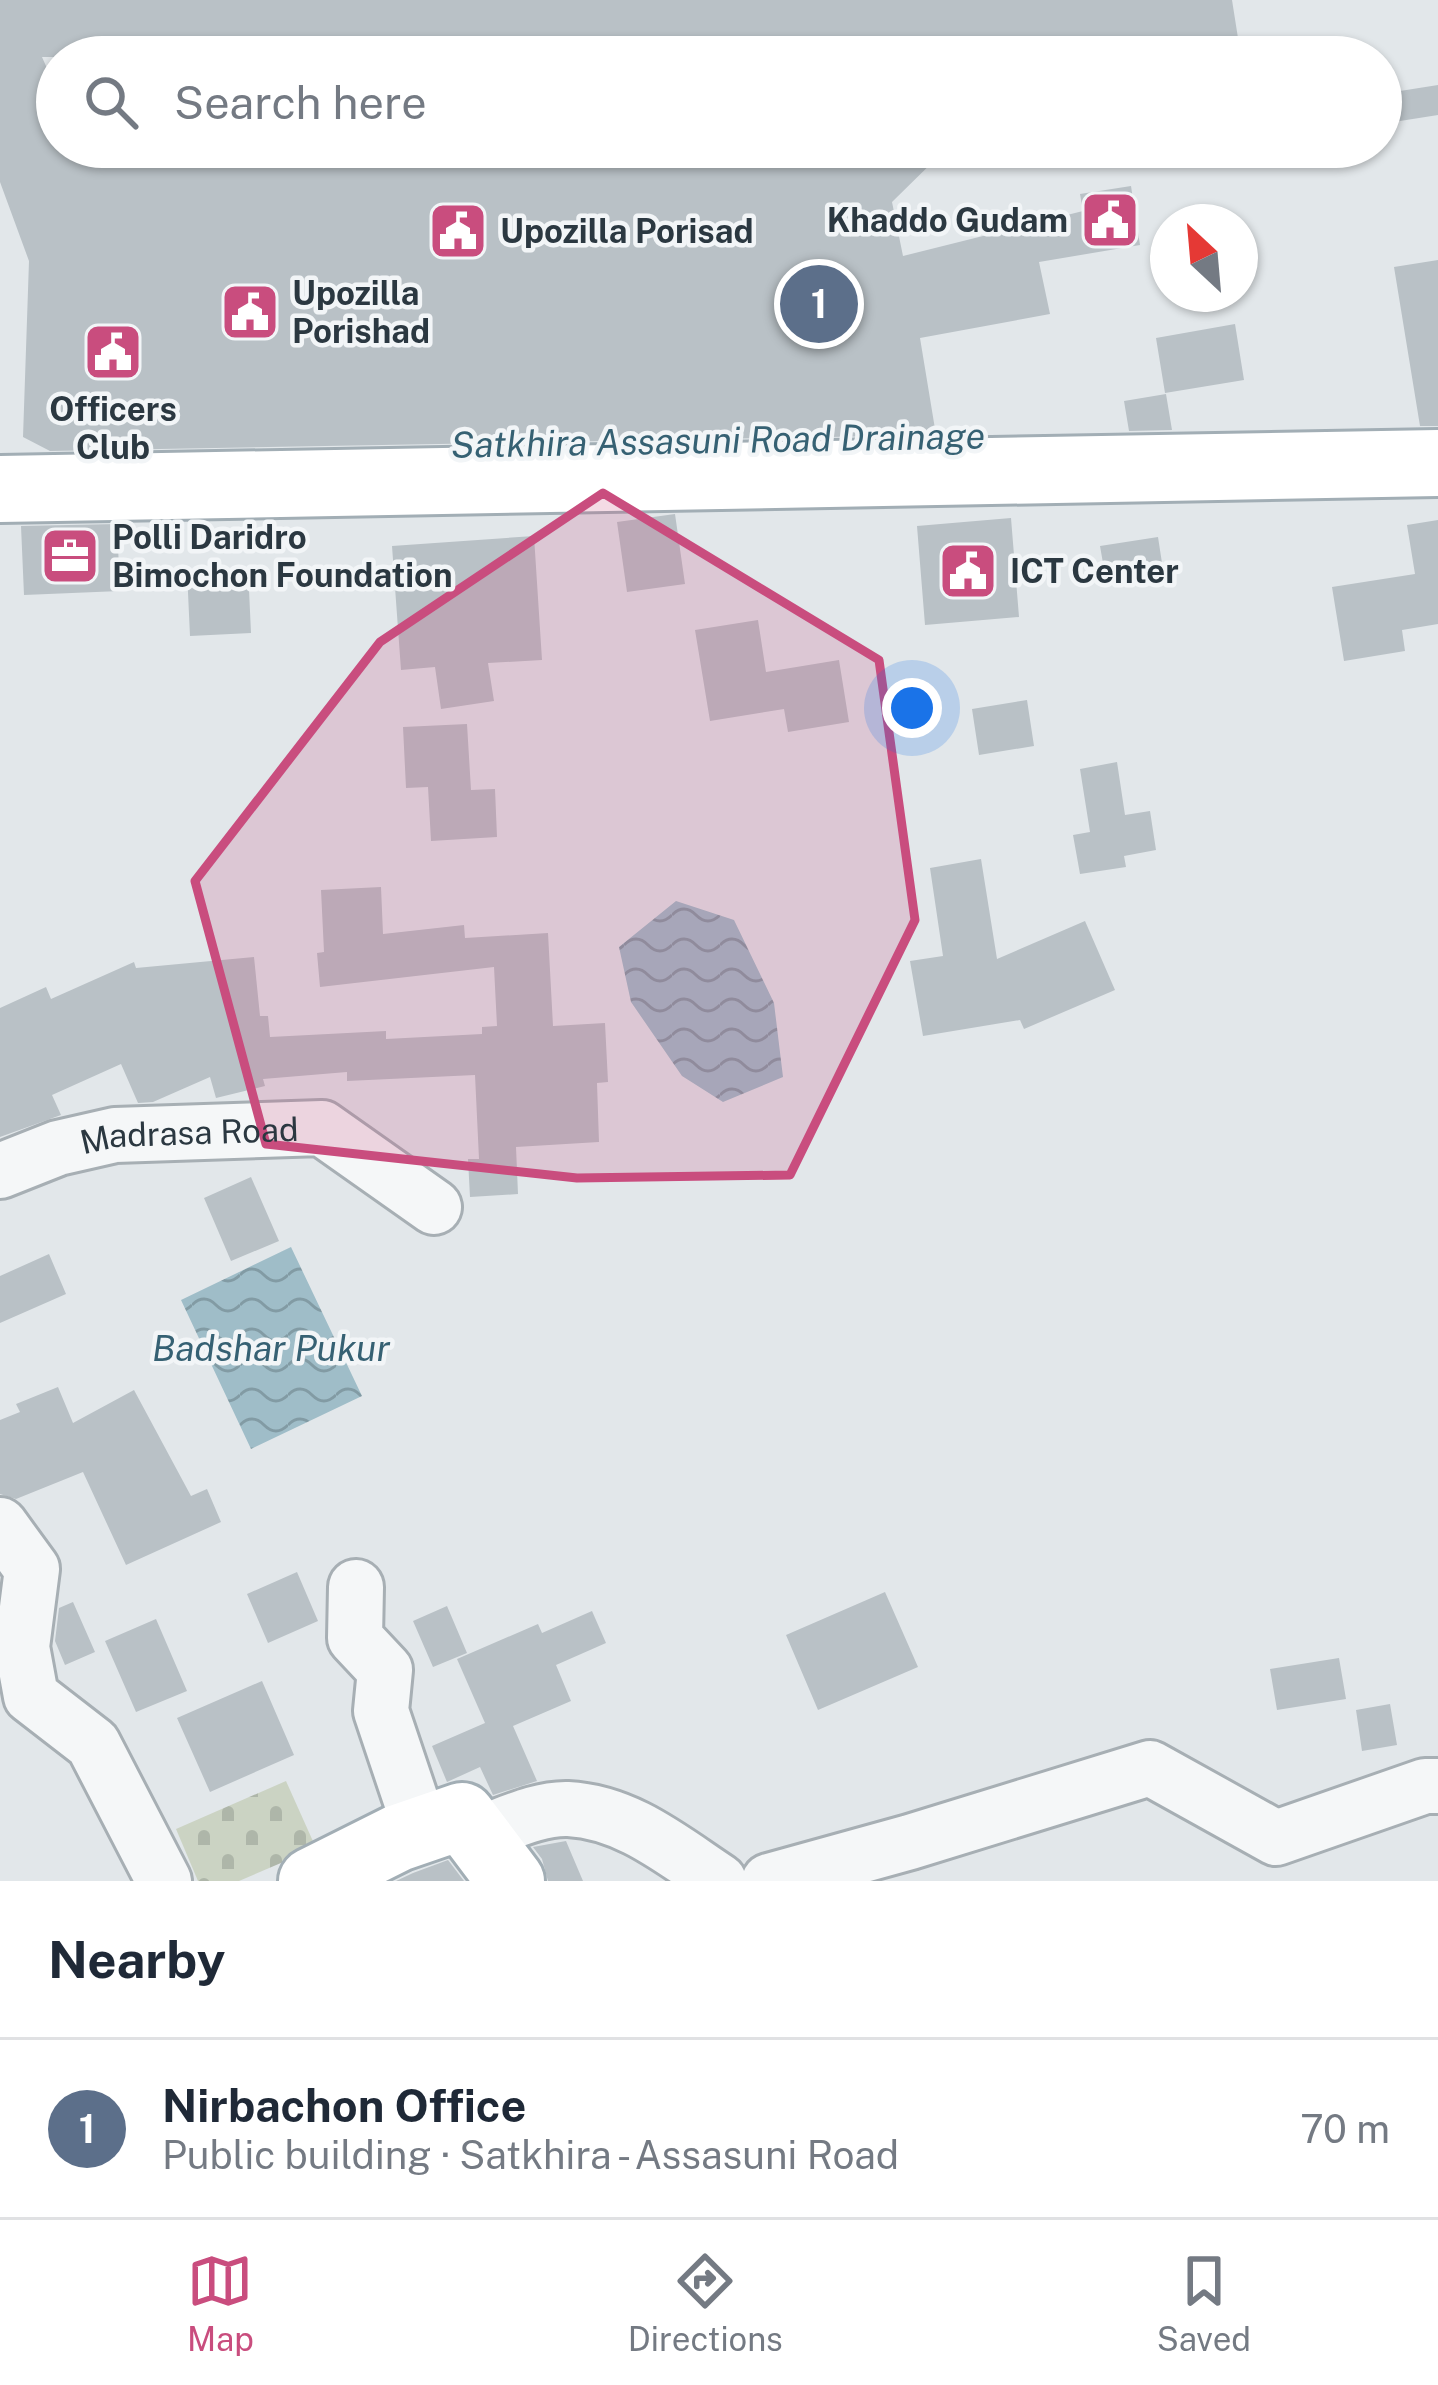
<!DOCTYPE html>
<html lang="en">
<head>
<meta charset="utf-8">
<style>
  body { margin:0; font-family:"Public Sans",sans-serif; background:#f6f6f7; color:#1f2937 }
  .compass { position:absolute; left:1150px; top:204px; width:108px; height:108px; border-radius:50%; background:#fff; box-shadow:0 3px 9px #0004; rotate:334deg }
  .you { position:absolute; left:912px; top:708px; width:42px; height:42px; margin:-30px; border:9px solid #fff; border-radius:50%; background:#1a73e8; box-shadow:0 0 0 18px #1a73e833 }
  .badge { display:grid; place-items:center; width:78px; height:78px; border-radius:50%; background:#c94d7e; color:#fff; font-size:39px; font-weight:700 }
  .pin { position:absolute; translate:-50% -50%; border:6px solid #fff; box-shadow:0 3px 12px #0006 }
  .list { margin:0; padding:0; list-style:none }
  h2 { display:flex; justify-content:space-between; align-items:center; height:156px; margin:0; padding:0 48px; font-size:51px }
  h2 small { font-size:39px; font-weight:400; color:#747a83 }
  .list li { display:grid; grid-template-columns:78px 1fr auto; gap:36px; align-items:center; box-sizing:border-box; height:180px; padding:0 48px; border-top:3px solid #e0e1e3 }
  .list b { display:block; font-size:45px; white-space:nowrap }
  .list p { margin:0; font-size:39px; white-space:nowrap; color:#747a83 }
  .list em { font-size:39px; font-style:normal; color:#747a83 }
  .icon { flex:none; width:66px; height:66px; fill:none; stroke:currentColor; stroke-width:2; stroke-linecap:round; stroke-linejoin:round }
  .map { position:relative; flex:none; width:1438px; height:1881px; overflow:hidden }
  .search { position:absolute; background:#fff; box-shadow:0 3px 9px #0004; left:36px; right:36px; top:36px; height:132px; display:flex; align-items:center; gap:30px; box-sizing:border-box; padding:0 42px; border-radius:66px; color:#747a83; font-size:45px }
  .sheet { height:336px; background:#fff }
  nav { display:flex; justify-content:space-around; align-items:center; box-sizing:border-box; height:168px; border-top:3px solid #e0e1e3; background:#fff; font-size:33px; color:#747a83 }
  nav a { display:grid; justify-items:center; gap:6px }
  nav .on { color:#c94d7e }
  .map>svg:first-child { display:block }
  .cemetery { fill:url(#cemetery-stones) }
  .water { fill:url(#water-waves) }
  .building { fill:#b9c1c6 }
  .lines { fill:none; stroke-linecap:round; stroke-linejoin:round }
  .minor-casing { stroke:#a7afb4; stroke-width:60 }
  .major-casing { stroke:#a2aeb5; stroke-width:72 }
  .minor { stroke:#f5f7f8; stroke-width:54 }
  .major { stroke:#fff; stroke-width:66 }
  .marked { fill:#c94d7e; fill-opacity:0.2; stroke:#c94d7e; stroke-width:9; stroke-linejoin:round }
  .labels { text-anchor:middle; stroke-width:9; stroke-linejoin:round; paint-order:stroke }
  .poi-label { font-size:33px; font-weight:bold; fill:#2b3841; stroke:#f2f5f7; text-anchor:start }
  .street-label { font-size:33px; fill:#2b3841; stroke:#f2f5f7 }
  .water-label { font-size:36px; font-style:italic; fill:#366173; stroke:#f2f5f7 }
</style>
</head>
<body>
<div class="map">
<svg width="1438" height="1881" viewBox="0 0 1438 1881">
  <defs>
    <pattern id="cemetery-stones" width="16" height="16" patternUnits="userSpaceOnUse" patternTransform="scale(3)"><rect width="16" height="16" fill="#cbd3c3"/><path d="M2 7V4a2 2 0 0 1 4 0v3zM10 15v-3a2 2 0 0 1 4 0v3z" fill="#aeb6a9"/></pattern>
    <pattern id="water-waves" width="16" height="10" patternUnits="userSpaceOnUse" patternTransform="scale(3)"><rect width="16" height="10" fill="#9fbdc8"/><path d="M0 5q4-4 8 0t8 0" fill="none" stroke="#829ba4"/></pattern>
  </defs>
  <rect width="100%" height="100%" fill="#e2e7ea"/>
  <path class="cemetery" d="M286,1781l30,67 -77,33h-41l-22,-52z"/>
  <path class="water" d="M676,901l58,19 40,83 9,74 -60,25 -41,-26 -51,-74 -12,-55z
    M291,1247l71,149 -111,53 -70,-149z"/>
  <path class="building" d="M0,0h1232l9,57h-1199l15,34v56h891l-56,55 11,54 180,-45 -3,-17 51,-8 9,59 -101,17 11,52 -130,24 16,97 -886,16 -27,-14 6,-176 -29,-79z
    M1438,85v30l-57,9v-30z
    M1438,260v166h-18l-26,-159z
    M1235,324l9,56 -79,13 -9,-55z
    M1166,394l6,36 -43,1 -5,-30z
    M675,514l10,70 -58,8 -10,-70z
    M1011,518l8,99 -94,8 -8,-99z
    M1438,520v104l-36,6 3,21 -61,10 -12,-74 83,-13 -8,-49z
    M117,524l3,67 -96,4 -3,-69z
    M534,536l8,124 -54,3 6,38 -53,8 -6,-42 -34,3 -9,-124z
    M1158,537l6,39 -57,10 -7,-40z
    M248,568l3,65 -61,3 -3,-65z
    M758,620l8,52 73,-12 10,62 -61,10 -4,-23 -74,12 -15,-91z
    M1027,700l7,46 -55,9 -7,-46z
    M467,724l4,66 24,-1 2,48 -66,4 -3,-54 -22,1 -3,-61z
    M1117,762l8,53 25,-4 6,39 -32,6 2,11 -46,7 -7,-39 17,-3 -10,-63z
    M981,859l16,100 88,-38 30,69 -91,39 -4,-9 -97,16 -13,-75 33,-5 -13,-88z
    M381,887l2,47 81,-9 1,13 83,-5 5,93 52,-3 3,59 -11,1 2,59 -83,5 2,47 -48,3 -2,-38h11l-4,-84 -128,6v-9l-84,7 2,7 -49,12 -6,-21 -57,25 -15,1 -17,-39 -69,31 9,20 -61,22v-129l46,-21 5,12 83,-37 2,6 118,-11 6,59h8l2,21 116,-6v8l96,-5v-7l15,-1 -3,-59 -174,20 -3,-34 7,-1 -3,-62z
    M251,1177l28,64 -48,20 -27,-63z
    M49,1254l17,40 -66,29v-47z
    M58,1387l15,36 61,-33 57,106 16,-7 14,33 -95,43 -43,-93 -67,27 -16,-5v-74l20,-8 -4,-8z
    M297,1572l21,49 -50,22 -21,-49z
    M885,1592l33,75 -100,43 -32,-75z
    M73,1602l22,50 -30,13 -10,-24 4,-33z
    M447,1606l20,47 -34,14 -20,-46z
    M592,1611l14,32 -50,22 15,36 -58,25 24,55 -44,14 -13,-28 -33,15 -15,-36 53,-23 -28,-64 81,-35 4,9z
    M156,1619l31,72 -51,21 -31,-71z
    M1339,1658l7,41 -69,11 -7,-41z
    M262,1681l32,74 -84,37 -33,-74z
    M1390,1704l7,41 -35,6 -6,-41z
    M566,1841l17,40h-35l-6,-22 -9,-12z
    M448,1860l16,21h-68l17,-8z"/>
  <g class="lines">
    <defs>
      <g id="minor">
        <path id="s1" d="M0,1171l58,-23 57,-13 207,-7 112,79"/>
        <path d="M0,1525l32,44 -10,78 9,49 62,48 71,137"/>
        <path d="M356,1587l-1,51 30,32 -4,41 40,119"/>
        <path d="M478,1834c27,-9 60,-26 90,-25 59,3 104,41 151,72"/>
        <path d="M769,1881l141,-39 240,-74 126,70 149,-52h13"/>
      </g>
      <path id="major" d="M0,489l1438,-26
        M312,1881l86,-43 64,-22 49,65"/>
    </defs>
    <use href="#minor" class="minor-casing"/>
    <use href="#major" class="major-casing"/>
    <use href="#minor" class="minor"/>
    <use href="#major" class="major"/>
  </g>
  <path class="marked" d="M603,493l276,167 36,260 -125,255 -213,3 -311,-34 -71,-263 185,-239z"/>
  <defs>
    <symbol id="civic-square" viewBox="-11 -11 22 22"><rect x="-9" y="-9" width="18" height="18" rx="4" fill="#c94d7e" stroke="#f2f5f7"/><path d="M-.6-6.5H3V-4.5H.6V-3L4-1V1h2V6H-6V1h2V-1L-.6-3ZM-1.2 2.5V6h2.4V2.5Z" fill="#fff"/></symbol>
    <symbol id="office-square" viewBox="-11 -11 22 22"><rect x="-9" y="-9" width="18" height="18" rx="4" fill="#c94d7e" stroke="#f2f5f7"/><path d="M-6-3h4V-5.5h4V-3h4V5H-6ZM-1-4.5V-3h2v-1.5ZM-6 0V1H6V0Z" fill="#fff"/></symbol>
  </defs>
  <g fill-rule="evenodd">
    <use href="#civic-square" x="1077" y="187" width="66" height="66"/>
    <use href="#civic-square" x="425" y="198" width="66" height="66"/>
    <use href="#civic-square" x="217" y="279" width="66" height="66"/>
    <use href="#civic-square" x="80" y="319" width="66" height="66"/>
    <use href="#office-square" x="37" y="523" width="66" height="66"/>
    <use href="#civic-square" x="935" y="538" width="66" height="66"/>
  </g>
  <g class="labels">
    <g class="poi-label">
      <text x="1068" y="232" text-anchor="end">Khaddo Gudam</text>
      <text x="500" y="243">Upozilla Porisad</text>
      <text x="292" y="305">Upozilla<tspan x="292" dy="38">Porishad</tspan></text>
      <text x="113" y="421" text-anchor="middle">Officers<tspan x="113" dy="38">Club</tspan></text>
      <text x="112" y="549">Polli Daridro<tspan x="112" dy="38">Bimochon Foundation</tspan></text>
      <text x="1010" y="583">ICT Center</text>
    </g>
    <g class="street-label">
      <text dy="12" stroke="none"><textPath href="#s1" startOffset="195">Madrasa Road</textPath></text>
    </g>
    <g class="water-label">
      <text transform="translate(718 440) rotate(-1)" y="13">Satkhira Assasuni Road Drainage</text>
      <text x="271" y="1361">Badshar Pukur</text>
    </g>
  </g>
</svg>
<svg class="compass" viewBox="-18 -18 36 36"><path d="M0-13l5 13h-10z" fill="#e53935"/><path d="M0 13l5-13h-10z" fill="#747a83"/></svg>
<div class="you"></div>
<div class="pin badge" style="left:819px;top:304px;background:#5c6f8a">1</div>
<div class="search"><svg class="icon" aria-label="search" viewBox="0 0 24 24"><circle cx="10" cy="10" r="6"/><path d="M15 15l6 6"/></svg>Search here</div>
</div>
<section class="sheet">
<h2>Nearby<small></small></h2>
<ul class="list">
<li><span class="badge" style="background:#5c6f8a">1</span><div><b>Nirbachon Office</b><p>Public building · Satkhira - Assasuni Road</p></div><em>70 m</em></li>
</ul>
</section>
<nav>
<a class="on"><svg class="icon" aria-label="map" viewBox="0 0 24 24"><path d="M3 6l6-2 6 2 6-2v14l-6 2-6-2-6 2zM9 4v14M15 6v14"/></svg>Map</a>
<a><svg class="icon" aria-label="directions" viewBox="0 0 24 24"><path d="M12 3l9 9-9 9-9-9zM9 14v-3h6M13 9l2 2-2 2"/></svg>Directions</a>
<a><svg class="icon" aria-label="saved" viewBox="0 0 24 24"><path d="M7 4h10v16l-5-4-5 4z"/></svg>Saved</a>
</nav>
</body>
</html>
